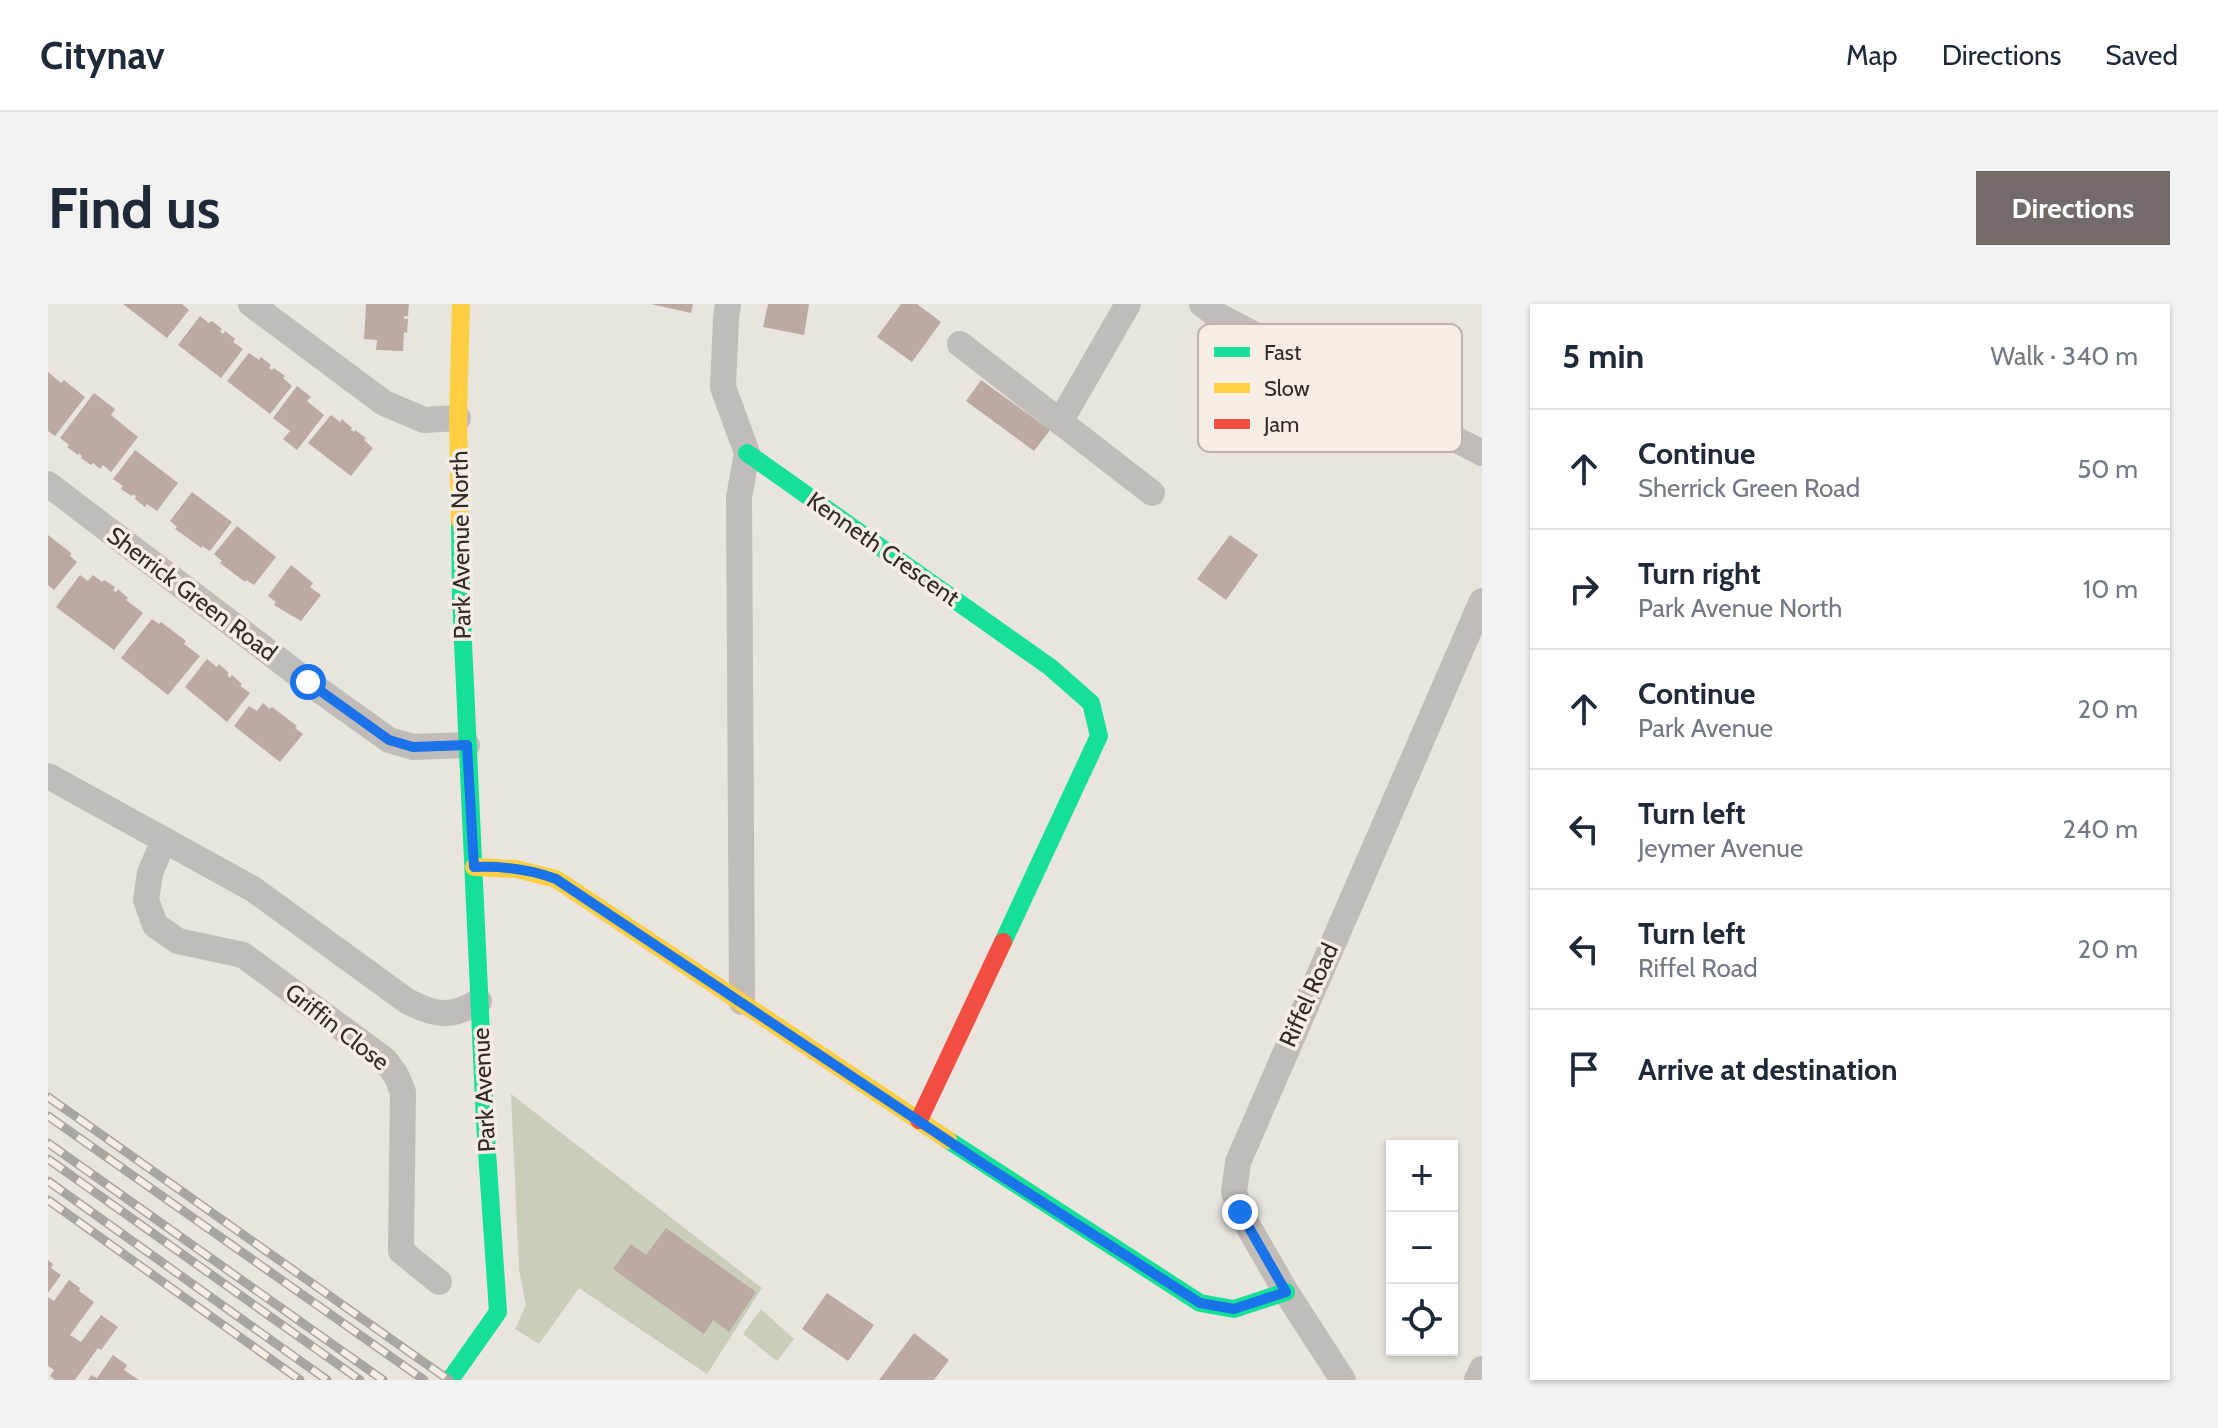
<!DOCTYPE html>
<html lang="en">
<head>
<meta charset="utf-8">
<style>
  body { margin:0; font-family:Cabin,sans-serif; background:#f2f2f3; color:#1f2937 }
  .controls { position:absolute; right:24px; bottom:24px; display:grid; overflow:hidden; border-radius:0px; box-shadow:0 2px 6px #0004 }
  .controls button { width:72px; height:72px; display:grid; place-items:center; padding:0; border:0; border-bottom:2px solid #e0e1e3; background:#fff; color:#1f2937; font:40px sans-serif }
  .stop { position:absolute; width:24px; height:24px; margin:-18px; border:6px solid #1a73e8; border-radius:50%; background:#fff }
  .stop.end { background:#1a73e8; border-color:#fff; box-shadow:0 2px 8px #0008 }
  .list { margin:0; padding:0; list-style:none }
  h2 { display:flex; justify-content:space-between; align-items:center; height:104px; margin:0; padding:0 32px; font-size:34px }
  h2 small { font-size:26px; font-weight:400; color:#747a83 }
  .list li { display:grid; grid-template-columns:52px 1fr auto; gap:24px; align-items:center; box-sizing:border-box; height:120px; padding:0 32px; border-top:2px solid #e0e1e3 }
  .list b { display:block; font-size:30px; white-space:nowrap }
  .list p { margin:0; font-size:26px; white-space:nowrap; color:#747a83 }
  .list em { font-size:26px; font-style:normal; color:#747a83 }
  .icon { flex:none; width:44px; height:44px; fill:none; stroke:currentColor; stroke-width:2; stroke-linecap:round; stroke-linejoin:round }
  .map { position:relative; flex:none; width:1434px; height:1076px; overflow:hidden; border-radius:0px }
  header { display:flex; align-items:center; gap:48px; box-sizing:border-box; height:112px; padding:0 40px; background:#fff; border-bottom:2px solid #e0e1e3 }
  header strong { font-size:38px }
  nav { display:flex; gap:44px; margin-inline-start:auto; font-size:28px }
  .intro { display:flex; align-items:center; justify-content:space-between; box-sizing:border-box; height:192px; padding:0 48px }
  h1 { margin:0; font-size:56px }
  .button { padding:20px 36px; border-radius:0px; background:#726b67; color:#fff; font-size:28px; font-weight:700 }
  main { display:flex; gap:48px; padding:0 48px }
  aside { flex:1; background:#fff; border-radius:0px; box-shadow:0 2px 6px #0004 }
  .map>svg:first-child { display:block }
  .green { fill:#cacdba }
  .building { fill:#bba9a2 }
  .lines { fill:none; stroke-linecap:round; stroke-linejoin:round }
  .street { stroke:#c2bcb8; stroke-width:26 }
  .fast { stroke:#16e098; stroke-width:18 }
  .slow { stroke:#ffcf43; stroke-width:18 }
  .jam { stroke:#f24e42; stroke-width:18 }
  .rail-casing { stroke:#aaa5a2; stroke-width:9 }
  .rail { stroke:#f6eee5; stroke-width:6; stroke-dasharray:18; stroke-linecap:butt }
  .route { stroke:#1a73e8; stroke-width:10 }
  .labels { text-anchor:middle; stroke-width:7; stroke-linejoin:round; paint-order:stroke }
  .street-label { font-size:24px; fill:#322a27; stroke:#f6eee5 }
  .key { fill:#f6eee5; stroke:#bbb3ac; stroke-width:2 }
  .key-label { font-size:22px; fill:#322a27 }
</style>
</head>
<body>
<header>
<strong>Citynav</strong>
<nav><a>Map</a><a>Directions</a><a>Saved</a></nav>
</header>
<div class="intro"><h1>Find us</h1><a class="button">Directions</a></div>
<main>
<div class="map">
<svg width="1434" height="1076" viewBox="0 0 1434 1076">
  <rect width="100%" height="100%" fill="#e9e4de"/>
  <path class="green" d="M463,790l251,194 -55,86 -128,-86 -40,56 -24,-15 11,-24 -7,-35z
    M713,1005l33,30 -17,22 -34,-27z"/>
  <path class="building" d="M75,0h59l7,6 -22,28z
    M318,0h43l-1,12h-4v3h4l-1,14 -3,-1 -1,19 -27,-1 1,-10 -13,-1z
    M603,0h42l-2,9z
    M720,0h41l-5,31 -41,-8z
    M853,0h16l24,18 -29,40 -35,-25z
    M152,12l9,7 3,-2 10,8 -2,2 3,3 2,-3 10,8 -2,3 10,7 -22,29 -43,-33z
    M201,49l10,7 2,-3 10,8 -2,3 3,2 2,-2 11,8 -2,2 9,8 -22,28 -43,-33z
    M0,68l13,11 3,-3 21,17 -30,39 -7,-5z
    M933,76l69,50 -16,21 -68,-50z
    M249,82l14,11 -4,4 17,14 -27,35 -14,-11 7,-8 -17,-13z
    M46,89l21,16 -4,6 27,22 -27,35 -8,-7 -3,4 -7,-6 -2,2 -10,-7 1,-2 -3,-3 -1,2 -11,-8 2,-2 -9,-7z
    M283,111l9,7 2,-3 10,9 -1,2 3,2 1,-2 11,8 -2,2 9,8 -22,28 -43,-33z
    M87,146l43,33 -21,28 -10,-7 -2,3 -10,-8 1,-3 -3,-2 -1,2 -11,-7 2,-3 -10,-7z
    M144,188l40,30 -22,29 -8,-5 -1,2 -13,-10 -13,-9 2,-2 -7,-6z
    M189,222l39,31 -22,28 -8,-5 -1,2 -25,-19 2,-2 -8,-7z
    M0,231l23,18 -1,3 7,6 -23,28 -6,-5z
    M1182,231l28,20 -32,45 -29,-21z
    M243,261l22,18 -3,4 11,8 -20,26 -27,-16 2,-3 -8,-6z
    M32,271l8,6 5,-6 9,7 2,-2 11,7 -2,3 3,2 2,-3 10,9 -2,2 17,13 -29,37 -58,-43z
    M104,315l7,5 2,-2 25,19 -2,3 16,12 -32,39 -47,-37z
    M159,355l10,8 2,-3 10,9 -2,2 3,3 2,-3 10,9 -2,2 10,7 -23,29 -42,-35z
    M215,399l7,6 2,-2 25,19 -2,2 8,6 -23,28 -46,-36 15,-20 8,5z
    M618,924l90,64 -27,40 -16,-12 -9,14 -91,-65 18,-25 15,11z
    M0,956l5,4 -2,4 10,7 -13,18z
    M21,976l11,8 -1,3 15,11 -24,33 11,7 20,-27 17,12 -17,23 -3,-2 -23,32h-20l-5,-4 4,-6 -6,-4v-69l6,4z
    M779,989l47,32 -26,36 -46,-32z
    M866,1029l35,27 -15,20h-55z
    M65,1051l14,10 -3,5 15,10h-51l3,-5 6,3z"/>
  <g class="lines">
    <path class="street" d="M203,0l133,99 40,17 34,-2
      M680,0l-2,14 -3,69 24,66 -8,44 3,505
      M1154,0l13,10 267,139
      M912,40l192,149
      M1012,118l68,-118
      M0,180l260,198 81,58 24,7 54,-2
      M0,472l205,113 154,112c28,15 45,17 72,0
      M116,536l-14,33 -4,27 9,25 23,16 65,14 142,105 11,15 7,17 -2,159 38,31
      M1295,1076l-57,-88 -46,-80 -6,-20 4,-30 244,-561
      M1429,1076l5,-11"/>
    <path class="fast" d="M699,149l303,214 41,36 8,33 -96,206
      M900,836l252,163 34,6 52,-17
      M402,1076l48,-68 -13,-190 -24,-524 -1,-77"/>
    <path class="slow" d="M412,217l-2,-103 3,-114
      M426,563l42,2 40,10 392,261"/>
    <path class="jam" d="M871,816l84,-178"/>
    <defs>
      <path id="rail" d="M0,793l401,283
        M0,812l376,264
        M0,839l335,237
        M0,855l312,221
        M0,877l279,199
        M0,896l252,180"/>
    </defs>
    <use href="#rail" class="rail-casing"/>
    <use href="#rail" class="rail"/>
  </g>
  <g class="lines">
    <path class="route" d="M260,378l81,58 24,7 54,-2 7,122c28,-1 56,2 82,12l430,287 214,137 34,6 52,-17 -46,-80"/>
  </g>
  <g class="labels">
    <g class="street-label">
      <text transform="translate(413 241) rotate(-91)" y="8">Park Avenue North</text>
      <text transform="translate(835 245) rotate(35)" y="8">Kenneth Crescent</text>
      <text transform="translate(144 290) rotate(37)" y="8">Sherrick Green Road</text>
      <text transform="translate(1261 691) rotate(-66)" y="8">Riffel Road</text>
      <text transform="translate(289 723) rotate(38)" y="8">Griffin Close</text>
      <text transform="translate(436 786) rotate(-93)" y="8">Park Avenue</text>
    </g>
  </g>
  <rect x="1150" y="20" width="264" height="128" rx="12" class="key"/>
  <rect x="1166" y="43" width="36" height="10" fill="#16e098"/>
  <rect x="1166" y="79" width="36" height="10" fill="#ffcf43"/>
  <rect x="1166" y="115" width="36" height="10" fill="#f24e42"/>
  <g class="key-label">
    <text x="1216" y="56">Fast</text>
    <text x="1216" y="92">Slow</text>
    <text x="1216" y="128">Jam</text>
  </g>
</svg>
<div class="controls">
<button>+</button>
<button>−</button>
<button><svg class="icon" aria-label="locate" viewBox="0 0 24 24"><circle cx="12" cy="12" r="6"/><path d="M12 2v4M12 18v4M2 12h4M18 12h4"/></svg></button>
</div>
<div class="stop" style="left:260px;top:378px"></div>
<div class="stop end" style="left:1192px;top:908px"></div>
</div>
<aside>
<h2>5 min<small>Walk · 340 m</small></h2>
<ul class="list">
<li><svg class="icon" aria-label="ahead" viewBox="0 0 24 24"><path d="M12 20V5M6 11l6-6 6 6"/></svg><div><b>Continue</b><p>Sherrick Green Road</p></div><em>50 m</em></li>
<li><svg class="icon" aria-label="right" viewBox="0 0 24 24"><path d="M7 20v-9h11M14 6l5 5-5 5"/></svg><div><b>Turn right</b><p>Park Avenue North</p></div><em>10 m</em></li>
<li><svg class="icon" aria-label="ahead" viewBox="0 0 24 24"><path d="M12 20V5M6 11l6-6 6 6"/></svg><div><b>Continue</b><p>Park Avenue</p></div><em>20 m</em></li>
<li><svg class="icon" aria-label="left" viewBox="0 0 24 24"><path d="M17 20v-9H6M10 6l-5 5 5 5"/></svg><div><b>Turn left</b><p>Jeymer Avenue</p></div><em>240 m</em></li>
<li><svg class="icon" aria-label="left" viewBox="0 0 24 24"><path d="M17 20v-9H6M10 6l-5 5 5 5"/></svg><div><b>Turn left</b><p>Riffel Road</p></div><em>20 m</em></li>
<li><svg class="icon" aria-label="arrive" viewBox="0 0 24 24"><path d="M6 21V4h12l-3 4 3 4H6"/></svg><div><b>Arrive at destination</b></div></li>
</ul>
</aside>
</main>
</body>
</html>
